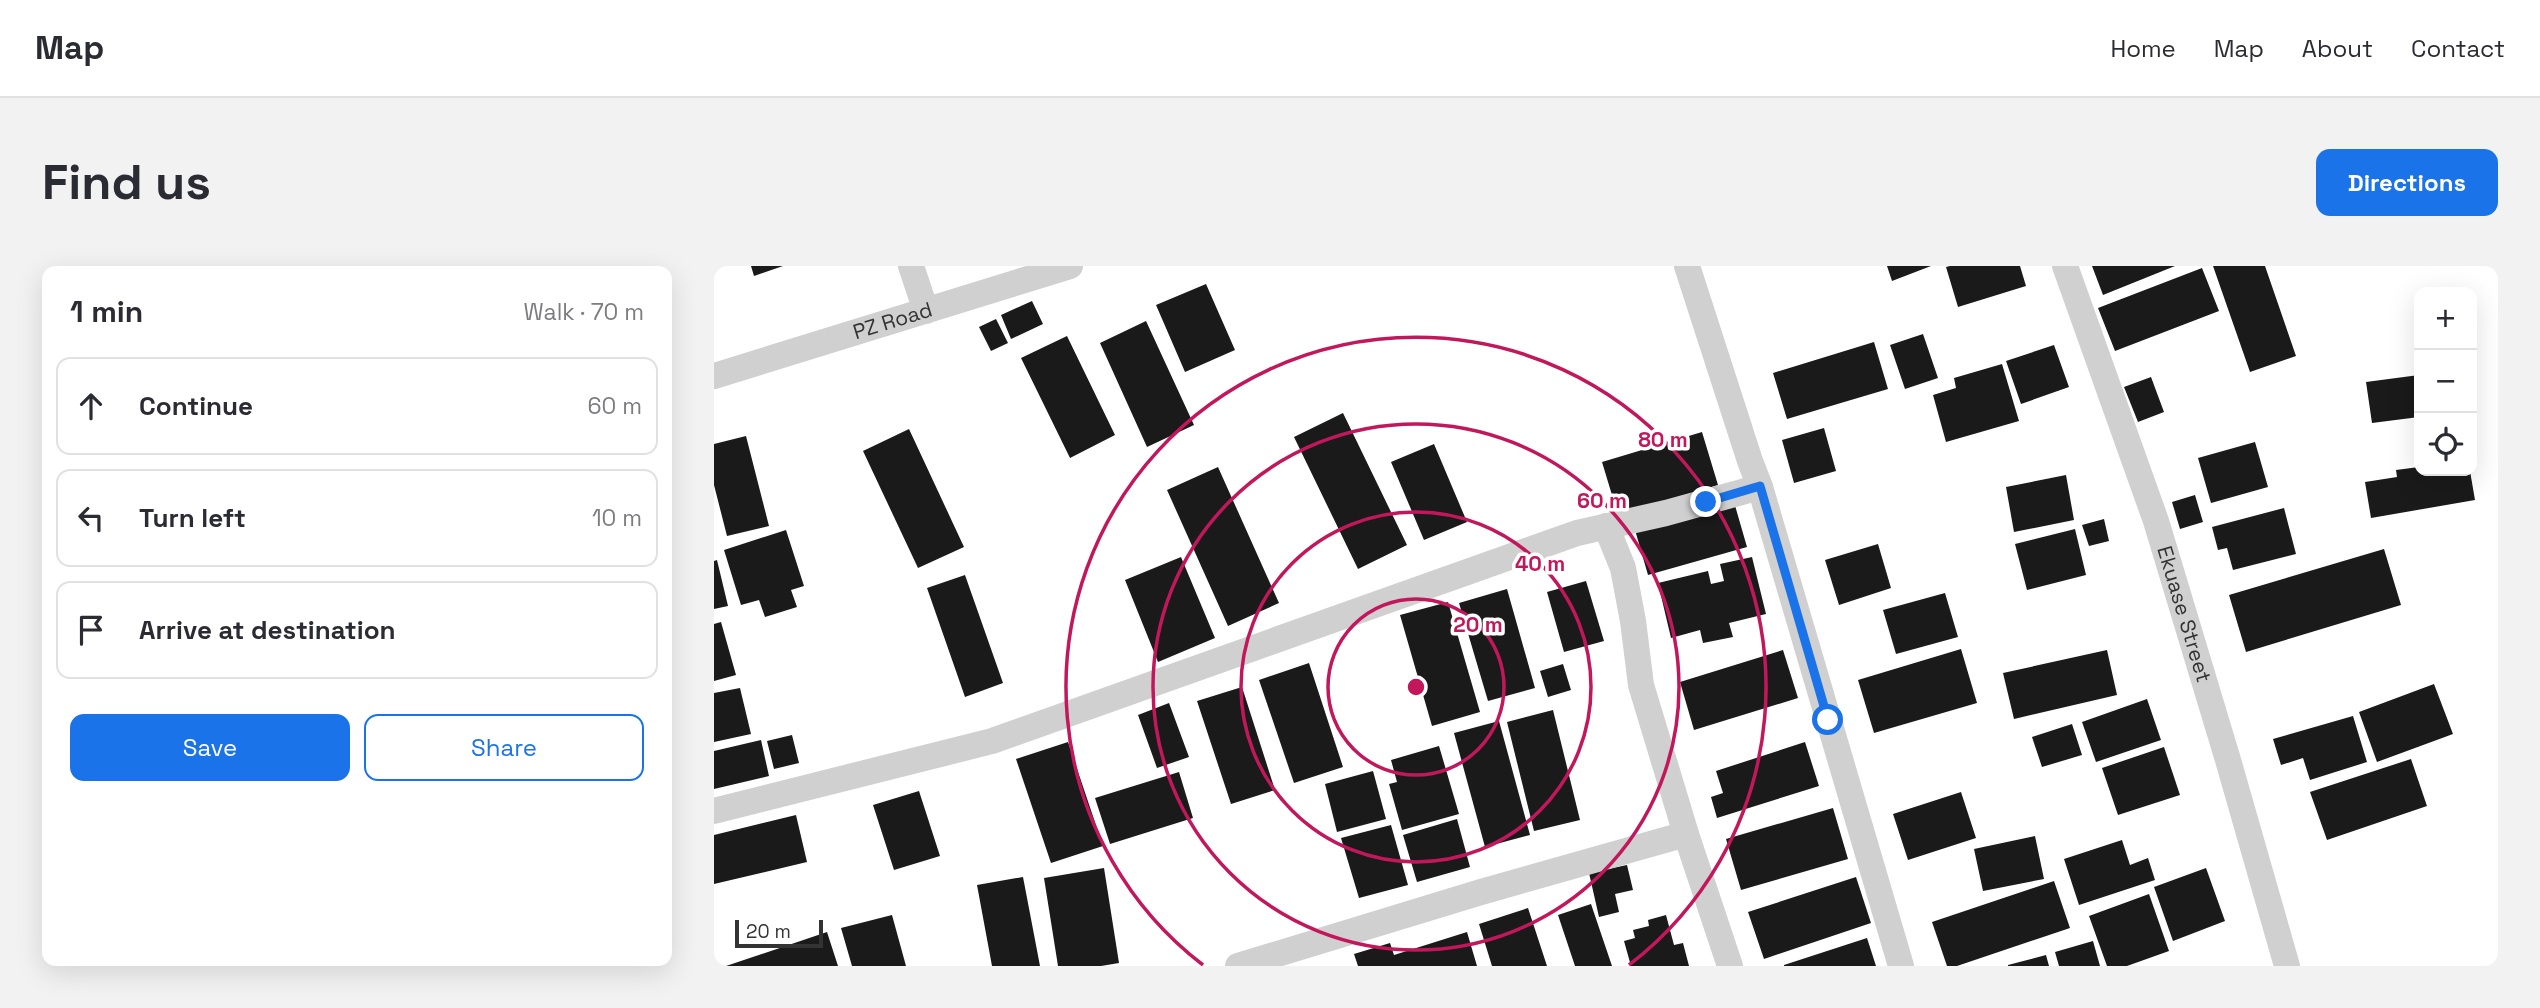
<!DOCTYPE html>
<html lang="en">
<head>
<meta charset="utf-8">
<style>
  body { margin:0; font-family:"Space Grotesk",sans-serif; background:#f2f2f3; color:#2b2b33 }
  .controls { position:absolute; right:21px; top:21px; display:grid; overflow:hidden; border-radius:14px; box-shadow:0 7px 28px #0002 }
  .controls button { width:63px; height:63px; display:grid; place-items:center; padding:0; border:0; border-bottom:2px solid #e1e1e2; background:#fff; color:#2b2b33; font:35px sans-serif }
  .scale { position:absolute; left:21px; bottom:18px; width:88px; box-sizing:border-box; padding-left:7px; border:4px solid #333; border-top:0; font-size:19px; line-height:24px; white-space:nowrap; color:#333; -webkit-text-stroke:5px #fff; paint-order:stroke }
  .stop { position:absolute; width:21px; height:21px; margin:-16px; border:5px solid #1a73e8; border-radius:50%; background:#fff }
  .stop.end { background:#1a73e8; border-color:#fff; box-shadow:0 2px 7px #0008 }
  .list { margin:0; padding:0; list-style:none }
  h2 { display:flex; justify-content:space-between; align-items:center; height:91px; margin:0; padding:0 28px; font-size:30px }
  h2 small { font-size:23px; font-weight:400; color:#7c7c81 }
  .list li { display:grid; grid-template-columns:46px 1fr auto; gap:21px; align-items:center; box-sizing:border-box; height:98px; margin:0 14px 14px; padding:0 14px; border:2px solid #e1e1e2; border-radius:14px }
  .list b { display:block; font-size:26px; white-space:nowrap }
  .list em { font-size:23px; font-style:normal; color:#7c7c81 }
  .actions { display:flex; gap:14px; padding:21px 28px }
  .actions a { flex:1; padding:16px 0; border:2px solid #1a73e8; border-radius:14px; text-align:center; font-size:24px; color:#1a73e8 }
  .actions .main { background:#1a73e8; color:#fff }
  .icon { flex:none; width:38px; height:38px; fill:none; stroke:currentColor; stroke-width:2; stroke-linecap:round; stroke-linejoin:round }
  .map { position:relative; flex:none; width:1784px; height:700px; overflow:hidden; border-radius:14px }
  header { display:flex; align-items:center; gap:42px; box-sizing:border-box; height:98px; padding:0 35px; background:#fff; border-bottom:2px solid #e1e1e2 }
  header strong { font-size:33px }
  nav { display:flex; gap:38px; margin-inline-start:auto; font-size:24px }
  .intro { display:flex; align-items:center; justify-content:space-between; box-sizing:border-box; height:168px; padding:0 42px }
  h1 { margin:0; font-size:49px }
  .button { padding:18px 32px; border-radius:14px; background:#1a73e8; color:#fff; font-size:24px; font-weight:700 }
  main { display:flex; gap:42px; padding:0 42px }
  aside { flex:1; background:#fff; border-radius:14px; box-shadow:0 7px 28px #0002 }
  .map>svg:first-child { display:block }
  .building { fill:#1a1a1a }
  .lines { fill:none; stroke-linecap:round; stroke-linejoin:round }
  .minor { stroke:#d0d0d0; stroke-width:26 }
  .route { stroke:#1a73e8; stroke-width:9 }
  .ring { fill:none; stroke:#c2185b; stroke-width:3.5 }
  .labels { text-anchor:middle; stroke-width:7; stroke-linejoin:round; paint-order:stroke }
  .street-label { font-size:21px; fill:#333; stroke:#fff }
  .centre { fill:#c2185b; stroke:#fff; stroke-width:3.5 }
  .ring-label { font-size:21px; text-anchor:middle; font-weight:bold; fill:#c2185b; stroke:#fff; stroke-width:7; stroke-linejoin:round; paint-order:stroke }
</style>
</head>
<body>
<header>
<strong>Map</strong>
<nav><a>Home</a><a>Map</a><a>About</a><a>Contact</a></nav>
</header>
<div class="intro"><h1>Find us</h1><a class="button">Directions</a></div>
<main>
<aside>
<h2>1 min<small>Walk · 70 m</small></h2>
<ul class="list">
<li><svg class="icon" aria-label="ahead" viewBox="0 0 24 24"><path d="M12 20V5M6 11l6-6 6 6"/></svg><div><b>Continue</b></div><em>60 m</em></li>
<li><svg class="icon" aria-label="left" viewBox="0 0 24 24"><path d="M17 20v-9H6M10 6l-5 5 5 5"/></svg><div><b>Turn left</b></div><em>10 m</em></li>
<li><svg class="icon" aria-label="arrive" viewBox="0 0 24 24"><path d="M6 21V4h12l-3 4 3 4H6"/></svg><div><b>Arrive at destination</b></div></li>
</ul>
<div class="actions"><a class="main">Save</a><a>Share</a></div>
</aside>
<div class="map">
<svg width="1784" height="700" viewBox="0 0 1784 700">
  <rect width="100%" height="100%" fill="#fff"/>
  <path class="building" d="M37,0h32l-29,10z
    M1173,0h44l-39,15z
    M1236,0h70l6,20 -68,21 -12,-40z
    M1378,0h83l-72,29z
    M1499,0h52l31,90 -46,16z
    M1488,2l17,43 -104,40 -17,-43z
    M492,18l29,66 -50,22 -29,-67z
    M318,35l11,23 -32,15 -10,-24z
    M282,53l12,24 -17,8 -12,-24z
    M432,55l48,104 -47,22 -47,-104z
    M1209,68l15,44 -33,11 -15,-44z
    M353,70l48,99 -45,23 -49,-100z
    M1160,76l14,47 -101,30 -14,-46z
    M1340,79l15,42 -48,17 -15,-43z
    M1288,98l17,57 -73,21 -13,-47 23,-7 -2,-10z
    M1705,109v42l-47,6 -6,-41z
    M1437,111l13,35 -26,10 -14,-35z
    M629,147l64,132 -49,24 -64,-132z
    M1110,162l12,43 -42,12 -12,-43z
    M195,163l55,118 -46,21 -55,-117z
    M988,166l16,53 -100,30 -16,-53z
    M32,170l23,90 -42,10 -13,-51v-41z
    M1541,176l13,45 -57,16 -13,-45z
    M720,178l33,78 -43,18 -33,-78z
    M504,201l61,136 -51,23 -61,-136z
    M1705,201v4h51l5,29 -104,18 -6,-36 32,-5 -1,-7z
    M1352,209l8,45 -60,12 -8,-45z
    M1481,229l8,27 -23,7 -8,-27z
    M1020,236l13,45 -99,28 -13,-45z
    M1570,242l12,46 -63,16 -6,-22 -9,2 -6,-23z
    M1390,253l5,22 -20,5 -7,-21z
    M1361,263l11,46 -59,15 -12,-46z
    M72,264l18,56 -13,4 6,17 -32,10 -6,-17 -18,5 -17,-55z
    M1164,278l13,44 -52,17 -14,-45z
    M1670,283l17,56 -155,47 -17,-57z
    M467,291l34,81 -57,24 -33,-82z
    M1038,291l14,57 -37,9 4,14 -30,6 -3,-13 -29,8 -13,-55 50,-12 3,13 13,-3 -4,-17z
    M3,294l11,46 -14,3v-48z
    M251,309l38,108 -38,14 -38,-109z
    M872,315l18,60 -40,11 -17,-60z
    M793,323l28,99 -47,13 -29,-98z
    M1231,327l13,44 -62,17 -13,-44z
    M734,336l32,110 -48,14 -32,-111z
    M7,356l15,53 -22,6v-57z
    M1247,383l16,54 -103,30 -16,-53z
    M1069,384l15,48 -104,32 -14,-48z
    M1393,384l10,45 -103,24 -11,-46z
    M595,397l34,104 -49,16 -35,-103z
    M849,398l8,26 -23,7 -8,-26z
    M1720,418l19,50 -76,28 -18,-50z
    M528,421l33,103 -44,14 -34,-103z
    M26,422l11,46 -37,8v-49z
    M1433,433l14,41 -65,22 -14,-40z
    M455,437l20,54 -32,11 -19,-53z
    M839,444l27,110 -46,11 -27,-109z
    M1639,450l14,46 -57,18 -7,-22 -22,7 -8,-26z
    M785,455l31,114 -45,12 -31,-114z
    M1358,458l10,31 -40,12 -10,-30z
    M78,469l7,28 -25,6 -7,-28z
    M47,474l8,36 -55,13v-38z
    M354,476l35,104 -52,17 -35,-104z
    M1091,476l14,44 -102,32 -6,-21 12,-4 -7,-22z
    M725,480l20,68 -57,16 -13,-46 8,-2 -6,-22z
    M1450,481l16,48 -62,20 -16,-47z
    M1697,493l16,47 -100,34 -17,-48z
    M659,505l13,48 -49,13 -12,-48z
    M465,506l14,46 -83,26 -15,-46z
    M205,525l21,65 -46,14 -21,-65z
    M1247,526l15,46 -68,22 -15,-46z
    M1119,542l15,51 -107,31 -15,-51z
    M82,549l11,47 -93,22v-49z
    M743,553l13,48 -53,15 -14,-47z
    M677,559l17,60 -49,13 -18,-60z
    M1321,570l9,43 -61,12 -9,-42z
    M1408,574l8,25 18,-7 7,22 -76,25 -15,-46z
    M913,599l6,25 -18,4 4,18 -20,5 -10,-44z
    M390,602l15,95 -18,3h-43l-14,-88z
    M1492,602l19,53 -52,20 -19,-54z
    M309,611l17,89h-48l-15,-81z
    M1142,611l15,46 -107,36 -16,-47z
    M1340,615l16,47 -113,38h-10l-15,-44z
    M1435,628l20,57 -42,15h-20l-18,-50z
    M877,638l21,62h-37l-17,-51z
    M814,642l19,58h-55l-13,-42z
    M178,649l14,51h-54l-11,-38z
    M952,649l8,30 9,-2 6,23h-58l-7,-25 11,-3 -2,-8 16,-4 -1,-6z
    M113,666l11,34h-112z
    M753,666l10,34h-119l-4,-12 36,-11 4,12z
    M1153,672l9,28h-92v-1z
    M1379,675l7,25h-41l-4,-14z
    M1332,689l3,11h-41v-1z"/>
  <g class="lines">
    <g class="minor">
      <path d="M197,0l15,45"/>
      <path d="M973,0l63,195 10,26 141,479"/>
      <path id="s1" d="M1351,0l91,255 72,239 59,206"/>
      <path id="s2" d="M0,110l356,-110"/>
      <path d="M892,260l17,42 10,53 8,64 45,149 44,132"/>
      <path d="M0,545l278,-70 585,-208 89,-20 94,-26"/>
      <path d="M524,700l243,-74 205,-58"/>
    </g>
  </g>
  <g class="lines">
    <path class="route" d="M992,236l54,-16 68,234"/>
  </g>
  <g class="ring">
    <circle cx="702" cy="421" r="88"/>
    <circle cx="702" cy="421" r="175"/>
    <circle cx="702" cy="421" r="263"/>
    <path d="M489 699A350 350 0 1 1 915 699"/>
  </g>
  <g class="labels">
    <g class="street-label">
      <text dy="7" stroke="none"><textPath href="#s2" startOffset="187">PZ Road</textPath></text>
      <text dy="7" stroke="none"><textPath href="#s1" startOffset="368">Ekuase Street</textPath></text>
    </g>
  </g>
  <circle cx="702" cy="421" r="10" class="centre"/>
  <g class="ring-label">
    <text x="949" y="181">80 m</text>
    <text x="888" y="242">60 m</text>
    <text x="826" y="305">40 m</text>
    <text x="764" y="366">20 m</text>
  </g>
</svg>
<div class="controls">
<button>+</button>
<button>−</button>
<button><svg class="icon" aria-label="locate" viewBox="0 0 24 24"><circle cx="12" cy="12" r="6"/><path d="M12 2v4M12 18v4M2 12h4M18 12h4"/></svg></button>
</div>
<div class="scale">20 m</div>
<div class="stop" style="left:1114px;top:454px"></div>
<div class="stop end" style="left:992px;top:236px"></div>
</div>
</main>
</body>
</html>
